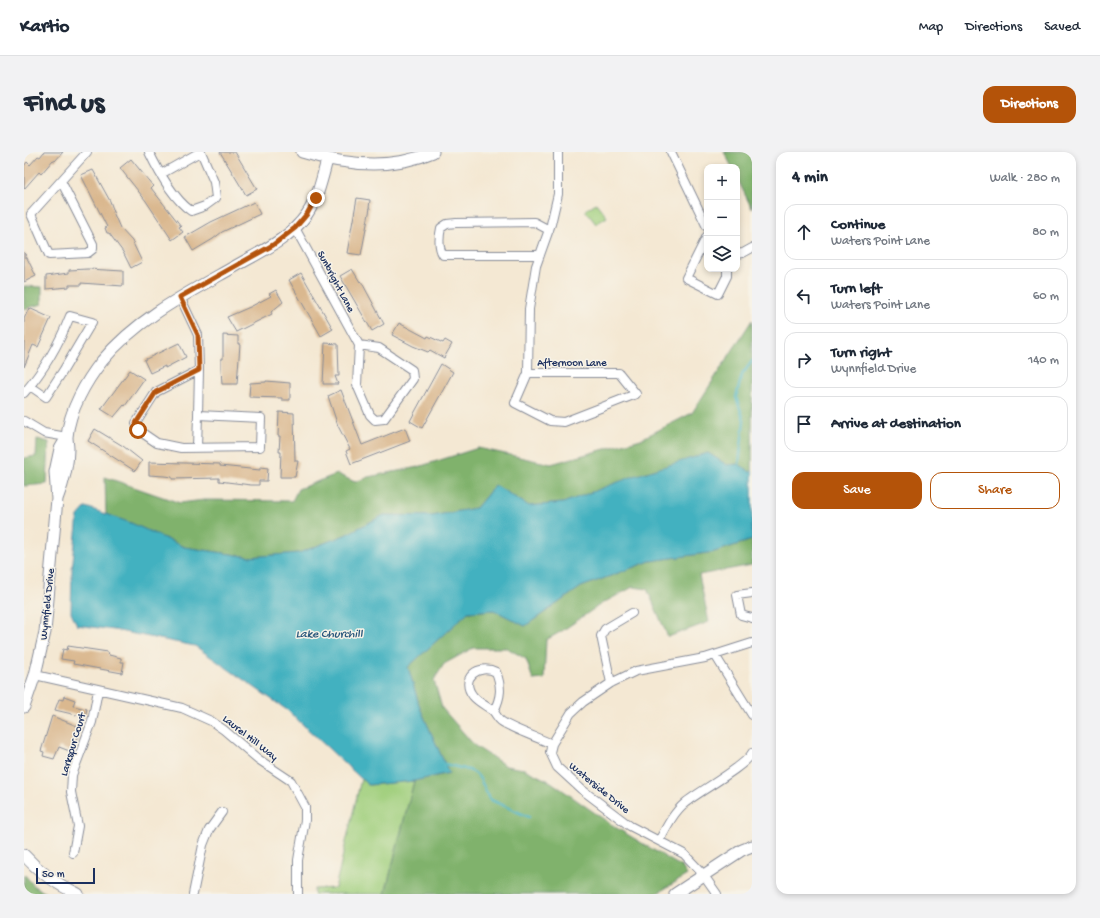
<!DOCTYPE html>
<html lang="en">
<head>
<meta charset="utf-8">
<style>
  body { margin:0; font-family:"Gochi Hand",sans-serif; background:#f2f2f3; color:#1f2937 }
  .controls { position:absolute; right:12px; top:12px; display:grid; overflow:hidden; border-radius:8px; box-shadow:0 2px 6px #0003 }
  .controls button { width:36px; height:36px; display:grid; place-items:center; padding:0; border:0; border-bottom:1px solid #e0e1e3; background:#fff; color:#1f2937; font:20px sans-serif }
  .scale { position:absolute; left:12px; bottom:10px; width:59px; box-sizing:border-box; padding-left:4px; border:2px solid #1b2f5e; border-top:0; font-size:11px; line-height:14px; white-space:nowrap; color:#1b2f5e; -webkit-text-stroke:3px #f7f3e8; paint-order:stroke }
  .stop { position:absolute; width:12px; height:12px; margin:-9px; border:3px solid #b45309; border-radius:50%; background:#fff }
  .stop.end { background:#b45309; border-color:#fff; box-shadow:0 1px 4px #0008 }
  .list { margin:0; padding:0; list-style:none }
  h2 { display:flex; justify-content:space-between; align-items:center; height:52px; margin:0; padding:0 16px; font-size:17px }
  h2 small { font-size:13px; font-weight:400; color:#747a83 }
  .list li { display:grid; grid-template-columns:26px 1fr auto; gap:12px; align-items:center; box-sizing:border-box; height:56px; margin:0 8px 8px; padding:0 8px; border:1px solid #e0e1e3; border-radius:12px }
  .list b { display:block; font-size:15px; white-space:nowrap }
  .list p { margin:0; font-size:13px; white-space:nowrap; color:#747a83 }
  .list em { font-size:13px; font-style:normal; color:#747a83 }
  .actions { display:flex; gap:8px; padding:12px 16px }
  .actions a { flex:1; padding:9px 0; border:1px solid #b45309; border-radius:12px; text-align:center; font-size:14px; color:#b45309 }
  .actions .main { background:#b45309; color:#fff }
  .icon { flex:none; width:22px; height:22px; fill:none; stroke:currentColor; stroke-width:2; stroke-linecap:round; stroke-linejoin:round }
  .map { position:relative; flex:none; width:728px; height:742px; overflow:hidden; border-radius:12px }
  header { display:flex; align-items:center; gap:24px; box-sizing:border-box; height:56px; padding:0 20px; background:#fff; border-bottom:1px solid #e0e1e3 }
  header strong { font-size:19px }
  nav { display:flex; gap:22px; margin-inline-start:auto; font-size:14px }
  .intro { display:flex; align-items:center; justify-content:space-between; box-sizing:border-box; height:96px; padding:0 24px }
  h1 { margin:0; font-size:28px }
  .button { padding:10px 18px; border-radius:12px; background:#b45309; color:#fff; font-size:14px; font-weight:700 }
  main { display:flex; gap:24px; padding:0 24px }
  aside { flex:1; background:#fff; border-radius:12px; box-shadow:0 2px 6px #0003 }
  .map>svg:first-child { display:block }
  .green { fill:#a0cf7d; stroke:#5e7f6e }
  .forest { fill:#80b26c; stroke:#4e7065 }
  .water { fill:#43b1c0; stroke:#2f708f }
  .lines { fill:none; stroke-linecap:round; stroke-linejoin:round }
  .stream { stroke:#43b1c0; stroke-width:2.5 }
  .building { fill:#dab88f }
  .street-casing { stroke:#888c98; stroke-width:10 }
  .secondary-casing { stroke:#888c98; stroke-width:13 }
  .street { stroke:#fff; stroke-width:8 }
  .secondary { stroke:#fff; stroke-width:11 }
  .route { stroke:#b45309; stroke-width:5 }
  .labels { text-anchor:middle; stroke-width:3; stroke-linejoin:round; paint-order:stroke }
  .street-label { font-size:11px; fill:#1b2f5e; stroke:#f7f3e8 }
  .water-label { font-size:12px; font-style:italic; fill:#27567b; stroke:#f7f3e8 }
</style>
</head>
<body>
<header>
<strong>Kartio</strong>
<nav><a>Map</a><a>Directions</a><a>Saved</a></nav>
</header>
<div class="intro"><h1>Find us</h1><a class="button">Directions</a></div>
<main>
<div class="map">
<svg width="728" height="742" viewBox="0 0 728 742">
  <rect width="100%" height="100%" fill="#f7f3e8"/>
  <filter id="ink" filterUnits="userSpaceOnUse"><feTurbulence type="fractalNoise" baseFrequency=".025" numOctaves="2"/><feDisplacementMap in="SourceGraphic" scale="8" xChannelSelector="R" yChannelSelector="G"/><feConvolveMatrix kernelMatrix="1 2 1 2 8 2 1 2 1" color-interpolation-filters="sRGB"/></filter>
  <filter id="wash" filterUnits="userSpaceOnUse"><feTurbulence type="fractalNoise" baseFrequency=".012" numOctaves="4" result="noise"/><feDisplacementMap in="SourceGraphic" scale="16" xChannelSelector="R" yChannelSelector="G"/><feGaussianBlur stdDeviation="0.9" result="paint"/><feColorMatrix in="noise" values="0 0 0 0 0 0 0 0 0 0 0 0 0 0 0 0 0 1.4 0 .05"/><feComposite in="paint" operator="in"/></filter>
  <g filter="url(#wash)">
    <rect width="100%" height="100%" fill="#f4e8d3"/>
    <path class="green" d="M572,51l11,14 -11,7 -11,-14z
      M337,627l8,6 45,-4 -29,113h-71v-5l21,-1z"/>
    <path class="forest" d="M700,0h28v57l-15,-31v-11h-5z
      M0,134l18,1v17l-18,5z
      M728,168v151l-2,1 -11,-8 -12,1 -19,-12 -145,50 -34,3 -34,-21 -19,23 -44,8 -48,-1 -39,20 -46,18 -49,4 -66,-10 -53,-24 -25,-8 -1,-38 75,26 24,-3 88,1 6,-12 39,-15 18,8 13,-5 50,-10 60,-19 73,16 90,-25 51,-26z
      M13,287l12,3 -2,42 -23,2v-28l12,-2z
      M728,388v25l-53,10 10,47 -41,15 -21,-48 -14,-2 -32,17 -39,27 -16,9 -2,39 -11,1 -7,-21 -19,-11h-34l-29,16 -10,16 8,28 33,38 31,20 18,3 27,13 64,45 67,40 5,8 -31,19h-271l29,-113 35,-8 -29,-65 -12,-41 60,-55 26,-2 31,16 56,-39 69,-26 64,-9z
      M0,722l11,13 13,7h-24z"/>
    <path class="water" d="M684,301l19,12 12,-1 11,8 2,-1v69l-38,12 -64,9 -69,26 -56,39 -31,-16 -26,2 -60,55 12,41 29,65 -35,8 -46,4 -81,-75 -92,-64 -81,-16 -37,-5 -6,-13 1,-42 6,-54 8,-9 45,16 53,24 66,10 49,-4 46,-18 39,-20 48,1 44,-8 19,-23 34,21 34,-3 71,-27z"/>
    <g class="lines">
      <path class="stream" d="M715,312l5,-44 -8,-23 6,-22 10,-14
        M421,612c32,9 31,2 44,35l40,18"/>
    </g>
    <g id="blocks">
      <path class="building" d="M20,0h19l-8,9 -2,-1 -12,14 -2,-2 -15,17v-23l3,-4 3,3 8,-9 2,1z
        M196,0h15l22,37 -11,6z
        M107,7l22,27 -2,2 30,38 -2,1 4,5 -11,8 -26,-39 -26,-33z
        M69,18l17,31 4,11h-1l7,16 12,13 10,21 -11,6 -8,-16 -14,-19h-2l-2,-5 2,-1 -26,-52z
        M333,46l13,2 -1,8h1l-9,47 -14,-2z
        M230,50l6,12 -38,18 -9,7 -20,12 -8,-14 26,-15z
        M0,100l12,24 -12,6z
        M64,117l35,2v15l-42,-3v2h-12v2l-23,2v-13l23,-3v-3z
        M328,117l8,13 1,-1 23,43 -12,7 -32,-55z
        M277,121l32,56 -12,7 -32,-56z
        M252,138l7,12 -12,10 1,2 -36,18 -9,-15 23,-10 21,-11 -2,-2z
        M5,156l22,10 -13,29 -5,-2 -9,22v-48z
        M375,171l28,15 1,-2 15,7 2,-3 7,4 -8,14 -14,-8 -2,2 -15,-6 -21,-11z
        M199,183l15,1v8h2l-3,40h-15l-1,-17v-8h2z
        M155,191l7,14 -21,11v-2l-15,7 -6,-13z
        M301,191l13,1 1,32h-4l3,8h-15z
        M417,212l12,8 -31,56 -12,-7z
        M106,218l14,9 -19,27 -1,-1 -10,12 -13,-8z
        M242,229l24,2v17h-8v-2l-33,-1 1,-14 16,-1z
        M317,238l21,55 43,-17 5,13 -59,23 -5,-13 4,-2 -12,-23 -10,-30z
        M255,260l15,1 1,48h3l-3,16h-15l1,-25h-2l1,-16h-2z
        M71,277l28,17 19,15 -7,10 -47,-30z
        M125,310l71,2v2l40,4v-3l8,1 -1,13h-8v4h-8l-32,-4v-3l-47,1v-2l-8,-1 -15,-1z
        M44,494l40,6 1,3 12,3v4h3l-2,11 -49,-9 1,-3 -13,-2 2,-10 4,1z
        M40,544l11,4 -2,6 14,3 -2,8 -30,-7 4,-11 4,1z
        M28,564l30,12 -10,24 -13,-5 -5,12 -11,-3 1,-4 -3,-1z"/>
    </g>
  </g>
  <g filter="url(#ink)">
    <use href="#blocks" fill-opacity="0" stroke="#888c98" stroke-width="1"/>
    <g class="lines">
      <defs>
        <path id="street" d="M125,0c9,19 25,47 42,59l14,-5 11,-8 -2,-16 -13,-30
          M647,0l36,75
          M137,22l39,-22
          M37,29l32,63v5l-5,4 -39,2 -18,-41 56,-62
          M271,76l64,117 -2,40 13,30 5,5 9,-1 29,-40 -1,-9 -33,-22 -20,-3
          M683,84l-21,42 32,16 9,-18v-7
          M713,102l6,-1 9,-5
          M516,103h-97c-5,-8 -4,-18 -2,-27l6,-4 9,-1 78,-1 15,8
          M156,145l18,38 1,35 -43,22 -20,31 2,7 19,13 24,5 79,-1 1,-29 -63,-3 1,-45
          M504,221h91l17,21 -72,28 -14,-1 -35,-18 13,-30 1,-64 7,-43 15,-42 7,-30v-42
          M0,241c20,-23 35,-49 46,-77l22,6 -29,49 -17,26 -16,-11
          M0,269l20,12 23,4
          M173,295l1,-32
          M728,441l-15,2 4,20 11,3
          M691,503l37,60
          M11,523l147,33 29,13 13,9 34,29 33,22 14,26v13l-7,40v34
          M587,531l-10,-47 4,-7 27,-16
          M470,559c7,-14 8,-24 2,-39 -17,-9 -37,6 -23,24 6,7 14,10 20,15 3,3 4,7 8,10 7,6 40,18 51,23
          M635,689c7,-13 14,-28 26,-38 13,-11 61,-37 67,-50
          M49,701l5,-27 -7,-34 1,-17 20,-53 6,-32
          M169,742l10,-49 6,-15 13,-18
          M693,742l-14,-20 -19,-20 -54,-28 -49,-37 -24,-22 -7,-15 2,-8 19,-31 12,-11 28,-19 25,-12 69,-13 47,-15"/>
        <path id="secondary" d="M278,0c42,13 90,18 131,0
          M33,347c6,-15 11,-33 11,-50 0,-4 -1,-8 -1,-12 2,-26 19,-56 35,-76 36,-43 84,-67 132,-94 26,-15 56,-28 73,-53 11,-16 15,-35 20,-54
          M0,555l11,-32 10,-43 12,-133 -2,-27 5,-23 7,-12
          M0,703c16,18 32,29 54,39
          M651,742l67,-44 10,-4"/>
      </defs>
      <use href="#street" class="street-casing"/>
      <use href="#secondary" class="secondary-casing"/>
      <use href="#street" class="street"/>
      <use href="#secondary" class="secondary"/>
    </g>
  </g>
  <g class="lines" filter="url(#ink)">
    <path class="route" d="M114,278l-2,-7 20,-31 43,-22 -1,-35 -18,-38 93,-52 22,-17 12,-14 9,-16"/>
  </g>
  <g class="labels">
    <g class="street-label">
      <text transform="translate(313 129) rotate(62)" y="4">Sunbright Lane</text>
      <text x="548" y="214">Afternoon Lane</text>
      <text transform="translate(22 452) rotate(-84)" y="4">Wynnfield Drive</text>
      <text transform="translate(227 585) rotate(38)" y="4">Laurel Hill Way</text>
      <text transform="translate(48 592) rotate(-73)" y="4">Larkspur Court</text>
      <text transform="translate(576 635) rotate(39)" y="4">Waterside Drive</text>
    </g>
    <g class="water-label">
      <text x="305" y="485">Lake Churchill</text>
    </g>
  </g>
</svg>
<div class="controls">
<button>+</button>
<button>−</button>
<button><svg class="icon" aria-label="layers" viewBox="0 0 24 24"><path d="M12 4l9 5-9 5-9-5zM3 14l9 5 9-5"/></svg></button>
</div>
<div class="scale">50 m</div>
<div class="stop" style="left:114px;top:278px"></div>
<div class="stop end" style="left:292px;top:46px"></div>
</div>
<aside>
<h2>4 min<small>Walk · 280 m</small></h2>
<ul class="list">
<li><svg class="icon" aria-label="ahead" viewBox="0 0 24 24"><path d="M12 20V5M6 11l6-6 6 6"/></svg><div><b>Continue</b><p>Waters Point Lane</p></div><em>80 m</em></li>
<li><svg class="icon" aria-label="left" viewBox="0 0 24 24"><path d="M17 20v-9H6M10 6l-5 5 5 5"/></svg><div><b>Turn left</b><p>Waters Point Lane</p></div><em>60 m</em></li>
<li><svg class="icon" aria-label="right" viewBox="0 0 24 24"><path d="M7 20v-9h11M14 6l5 5-5 5"/></svg><div><b>Turn right</b><p>Wynnfield Drive</p></div><em>140 m</em></li>
<li><svg class="icon" aria-label="arrive" viewBox="0 0 24 24"><path d="M6 21V4h12l-3 4 3 4H6"/></svg><div><b>Arrive at destination</b></div></li>
</ul>
<div class="actions"><a class="main">Save</a><a>Share</a></div>
</aside>
</main>
</body>
</html>
